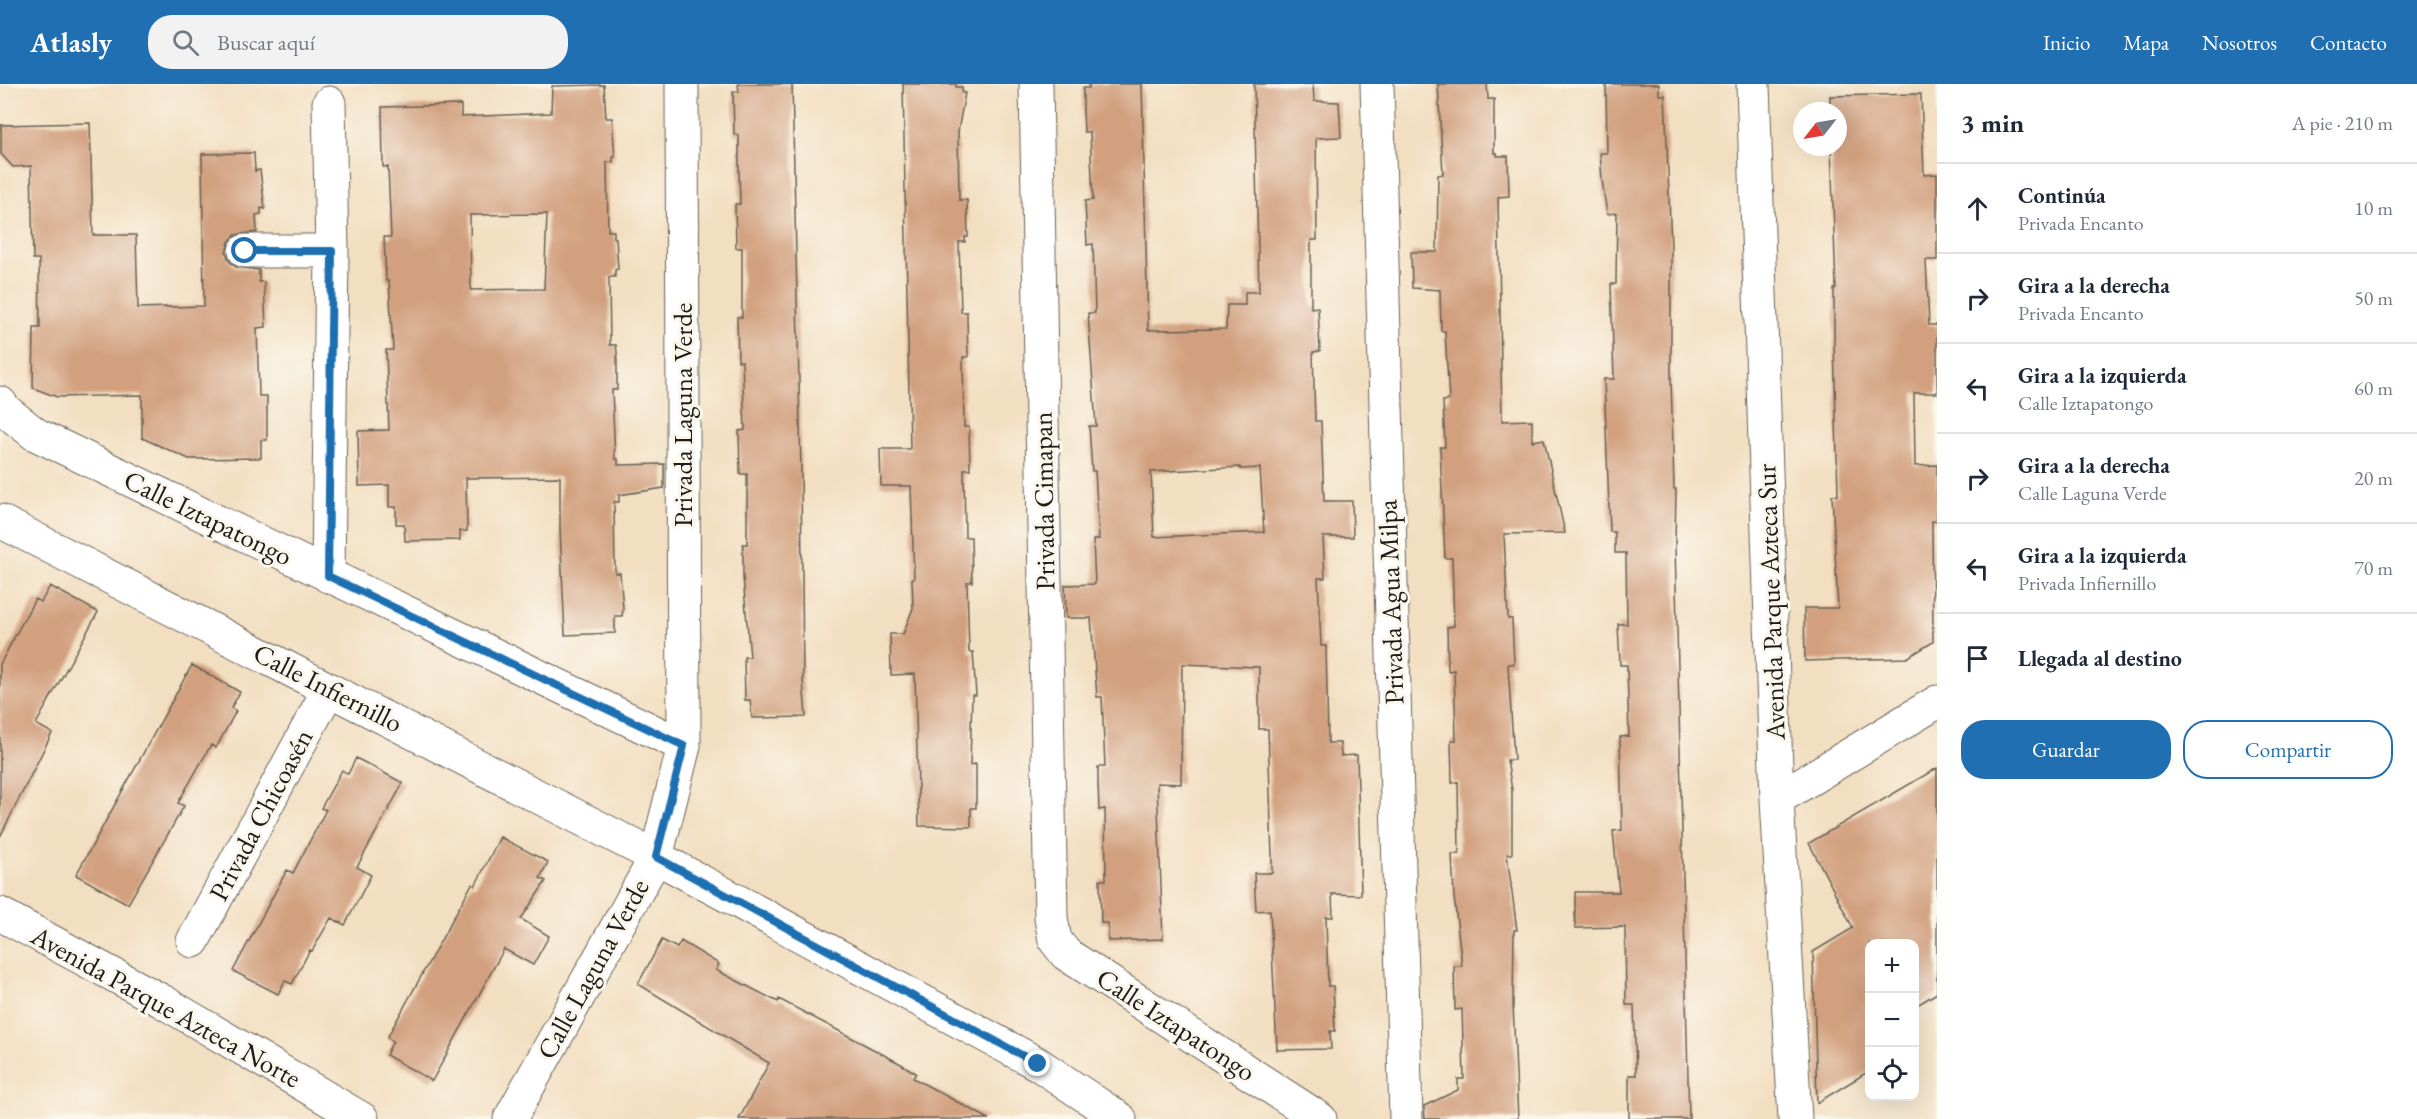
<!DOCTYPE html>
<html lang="es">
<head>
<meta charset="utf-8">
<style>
  body { margin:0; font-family:"EB Garamond",serif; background:#f2f2f3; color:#1f2937 }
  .controls { position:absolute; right:18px; bottom:18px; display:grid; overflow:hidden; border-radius:12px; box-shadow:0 6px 24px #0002 }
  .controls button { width:54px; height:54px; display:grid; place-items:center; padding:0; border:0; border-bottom:2px solid #e0e1e3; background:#fff; color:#1f2937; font:30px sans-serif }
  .compass { position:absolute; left:1793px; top:18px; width:54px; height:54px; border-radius:50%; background:#fff; box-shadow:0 6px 24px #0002; rotate:239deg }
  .stop { position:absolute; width:18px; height:18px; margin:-14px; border:4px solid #1f6fb2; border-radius:50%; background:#fff }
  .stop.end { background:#1f6fb2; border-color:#fff; box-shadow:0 2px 6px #0008 }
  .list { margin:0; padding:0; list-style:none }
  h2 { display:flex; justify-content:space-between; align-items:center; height:78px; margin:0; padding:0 24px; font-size:26px }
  h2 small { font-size:20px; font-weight:400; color:#747a83 }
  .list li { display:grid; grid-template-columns:39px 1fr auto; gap:18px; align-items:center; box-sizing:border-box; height:90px; padding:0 24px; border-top:2px solid #e0e1e3 }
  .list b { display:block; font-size:22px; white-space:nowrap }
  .list p { margin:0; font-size:20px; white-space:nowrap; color:#747a83 }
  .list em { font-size:20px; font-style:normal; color:#747a83 }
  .actions { display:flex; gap:12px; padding:18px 24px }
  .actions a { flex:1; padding:14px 0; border:2px solid #1f6fb2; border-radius:24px; text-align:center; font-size:21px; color:#1f6fb2 }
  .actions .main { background:#1f6fb2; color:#fff }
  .icon { flex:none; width:33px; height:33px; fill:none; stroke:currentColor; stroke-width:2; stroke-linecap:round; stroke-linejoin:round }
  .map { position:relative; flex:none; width:1937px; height:1035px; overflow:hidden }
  header { display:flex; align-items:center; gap:36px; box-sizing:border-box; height:84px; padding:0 30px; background:#1f6fb2; color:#fff }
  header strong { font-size:28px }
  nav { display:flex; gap:33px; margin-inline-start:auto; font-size:21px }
  .search { width:420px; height:54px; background:#f2f2f3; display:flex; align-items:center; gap:15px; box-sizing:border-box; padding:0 21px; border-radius:24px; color:#747a83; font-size:22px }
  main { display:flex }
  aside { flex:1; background:#fff }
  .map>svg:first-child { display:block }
  .building { fill:#d2a07f; fill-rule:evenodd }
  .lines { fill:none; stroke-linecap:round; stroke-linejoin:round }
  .minor-casing { stroke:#676055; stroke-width:35 }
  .tertiary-casing { stroke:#676055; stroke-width:35 }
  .minor { stroke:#fff; stroke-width:33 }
  .tertiary { stroke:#fff; stroke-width:33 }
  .route { stroke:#1f6fb2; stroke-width:8 }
  .labels { text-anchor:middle; stroke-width:6; stroke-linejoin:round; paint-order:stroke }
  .street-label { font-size:27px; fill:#1c1c1c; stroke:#fbf7ec }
</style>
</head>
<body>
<header>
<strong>Atlasly</strong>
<div class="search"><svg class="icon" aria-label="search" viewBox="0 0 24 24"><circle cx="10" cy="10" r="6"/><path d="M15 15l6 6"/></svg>Buscar aquí</div>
<nav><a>Inicio</a><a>Mapa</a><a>Nosotros</a><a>Contacto</a></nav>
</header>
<main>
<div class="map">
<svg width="1937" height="1035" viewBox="0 0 1937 1035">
  <rect width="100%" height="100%" fill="#fbf7ec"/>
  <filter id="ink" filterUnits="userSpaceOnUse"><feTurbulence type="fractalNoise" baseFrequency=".0167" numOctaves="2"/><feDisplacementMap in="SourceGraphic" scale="12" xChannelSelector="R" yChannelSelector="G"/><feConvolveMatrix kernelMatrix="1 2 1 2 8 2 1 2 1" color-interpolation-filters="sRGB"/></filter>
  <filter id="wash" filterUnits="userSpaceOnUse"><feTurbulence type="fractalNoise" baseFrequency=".008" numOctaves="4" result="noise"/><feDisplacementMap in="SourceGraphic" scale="24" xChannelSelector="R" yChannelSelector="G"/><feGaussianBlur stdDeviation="1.35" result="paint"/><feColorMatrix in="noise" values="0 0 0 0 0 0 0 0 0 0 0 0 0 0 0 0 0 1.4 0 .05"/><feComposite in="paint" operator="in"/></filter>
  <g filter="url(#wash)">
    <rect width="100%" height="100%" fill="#f2dec0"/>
    <g id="blocks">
      <path class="building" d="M738,0h54l9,385 2,211 3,37 -54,1 -2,-18h-5l-1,-43h6l-7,-80v-33h4v-70h-7l-1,-43 6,-1 -3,-69h-4l-1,-44h5v-69h-6l-1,-44h5l-1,-34v-35h-5l-1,-43h6z
        M903,0h53v3h6v6h3l-7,38 1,69h8l1,37h-3v5h-6l2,70h6v7l1,38h-5l1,70h5l1,42h-6l1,68h6l1,45h-5l2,70h4l3,43h-4l-2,70 6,-1v44h-5v19l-52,-1 -4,-152 -24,1 -1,-41h13l10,-26 -1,-29h2l-3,-93h-30l-1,-37h30z
        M1089,0h53l6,246 78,-1 1,-24h18v-13h14l-5,-208h59l1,17 25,1 2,35 -25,1 1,102h-6v68l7,-1 2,44 -7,1 2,69h6l3,80h28l1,36h-30l2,41h-7l3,68h5l2,97h12l1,13 16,-1 4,140 -29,-1 1,23h-7l2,69h5l1,19 1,26h-5l1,18 -54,1 -7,-140 -14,1 -2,-38h18v-15l-4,-129h-9v-62l-77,-3 -1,120 -24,-1 6,156 -55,2v-18h-7l-1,-43h6l-1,-71 -6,1 -1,-27v-16h7l-3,-70h-5l-6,-79h-25l-1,-33 30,-1 -2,-44 6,-1 -4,-68h-3l-3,-45h7l-8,-113h7l-2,-69 -6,1 -2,-44 8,-1 -3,-68h-6l-1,-22v-22h6zM1240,383v2l20,-1 4,64 -110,5 -3,-65z
        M1438,0h49l1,15h6v54h3v3h11l1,40 -11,1 4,224 30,-1v21l12,-2 21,94 -61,1 4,85h4l2,45h-6l6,96h-7l5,30v64h-5l10,76h-3l-1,74 5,115h-93l-1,-13 34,-16v-11h6l-2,-70 -7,1 -1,-44h8l-8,-69 -2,-43h7l-1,-72 -6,1 -1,-43h5l-2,-70 -6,1 -1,-44 7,-1 -2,-68h-7l-5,-111h5l-2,-46 6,-1 -4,-69h-4l-1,-41 -28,-2 -1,-36h26l1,-77 5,-1z
        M1606,0h53v11h6l6,152v129l3,113h2l-1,56 14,574h-60v-44h7l-2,-70h-8l-1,-78 -50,1v-36h44l-6,-61 9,-1 -2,-93 9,-1 -2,-71h-7l-2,-41h9l-1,-71h-11v-21h-5l-6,-153h10l-3,-95h5l1,-71 -10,1 -5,-34 -2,-27h7z
        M604,1l2,33h6l3,39h-2v5h-6l1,69h6v7h2l2,31 -3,1v7h-6l1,68h6l1,7v38h-5l3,69h3v6l46,-1v24l-45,7v7h-5l1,71h5l3,36 -1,7h-7v17l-50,2 -5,-107v-51l-94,1 1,53h-7v9l-55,1 -1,-17h-8v-17h-7v-22l-30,1 -1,-55 31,-1 -3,-80h7l-4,-69h-3l-2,-44h7l-3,-70h-5l-1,-60 79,-2v12l90,-4 1,-27zM547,130l-3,75 -73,1 -1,-75z
        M1921,10l3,81 13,-1v86h-11l3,65h8v68h-23l1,73 22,-1v56h-5l1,121 -26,16 -102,3 -1,-53h34l-6,-113h6l-4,-151v-55l2,-1 -5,-141h7v-36h-8v-15z
        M90,39l3,112h43l2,73 66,-2 -2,-152 52,-1 1,18 5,-1 5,39 -4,-1v6l-5,1 1,17 -22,3 -6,7 -3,10 3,9 7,6 23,3v12h5l2,45 -9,1 2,68h8v44h-6v18l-72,1 -47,-21v-43l-85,2 -24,-9 1,-60h6l-1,-69h-6l-2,-93 -18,1 -12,-13v-29z
        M50,502l48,26 -62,112 16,9 -52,104v-173l35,-65 6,3z
        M192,581l48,27 -9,16 5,3 -20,37 -5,-3 -33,58 6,3 -56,98 -52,-29z
        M356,674l47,25 -46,84 14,8 -26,50 -14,-7 -19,33 -2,-1 -18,34 -7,-3 -7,13 -45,-23 54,-101 6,3 33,-63 -5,-2 21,-38 6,4z
        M1937,684v225l-23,14v-63h-45v127l-52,32 -4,-151 40,-24 -44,-85z
        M500,753l48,25 -8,16 6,3 -25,38 28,17 -16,29 -29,-16 -72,132 -46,-26 7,-14 -6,-3 85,-154 3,2z
        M662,856l15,8 4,-7 38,23 -3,6 62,32 1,-3 122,65 15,9 -3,5 76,41h-250l30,-56 -131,-79z"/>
    </g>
  </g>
  <g filter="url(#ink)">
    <use href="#blocks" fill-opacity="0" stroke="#676055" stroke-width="1.5"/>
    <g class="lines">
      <defs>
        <path id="minor" d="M1036,0l15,834 4,22 11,14 254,165
          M1377,0l29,1035
          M1753,0l24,715 18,320
          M245,167h87
          M0,319l6,8 29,23 649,312
          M0,437l656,336 382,207 82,55
          M328,492l4,-325 -3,-148
          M1777,715l160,-97
          M193,857l136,-252
          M510,1035l146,-262 28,-111 -2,-662"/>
        <path id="tertiary" d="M0,830l162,87 200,118"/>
      </defs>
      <use href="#minor" class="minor-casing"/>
      <use href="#tertiary" class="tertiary-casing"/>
      <use href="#minor" class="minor"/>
      <use href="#tertiary" class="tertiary"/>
    </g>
  </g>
  <g class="lines" filter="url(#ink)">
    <path class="route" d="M245,167h87l-4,325 356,170 -28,111 382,207"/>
  </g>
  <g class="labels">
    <g class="street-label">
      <text transform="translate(683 331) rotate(-90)" y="9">Privada Laguna Verde</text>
      <text transform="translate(1044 417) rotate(-91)" y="9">Privada Cimapan</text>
      <text transform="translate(208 434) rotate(26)" y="9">Calle Iztapatongo</text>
      <text transform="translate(1391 518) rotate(-92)" y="9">Privada Agua Milpa</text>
      <text transform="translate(1771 518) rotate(-92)" y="9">Avenida Parque Azteca Sur</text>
      <text transform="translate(328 604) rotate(27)" y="9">Calle Infiernillo</text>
      <text transform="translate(261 731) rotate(-62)" y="9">Privada Chicoasén</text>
      <text transform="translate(593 885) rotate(-61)" y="9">Calle Laguna Verde</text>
      <text transform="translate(166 923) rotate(29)" y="9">Avenida Parque Azteca Norte</text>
      <text transform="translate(1176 941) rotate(33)" y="9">Calle Iztapatongo</text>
    </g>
  </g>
</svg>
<div class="controls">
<button>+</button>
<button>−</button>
<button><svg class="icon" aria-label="locate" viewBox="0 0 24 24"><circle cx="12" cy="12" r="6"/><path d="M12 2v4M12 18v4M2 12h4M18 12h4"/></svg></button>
</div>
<svg class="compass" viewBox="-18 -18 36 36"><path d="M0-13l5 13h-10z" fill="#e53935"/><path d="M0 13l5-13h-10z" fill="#747a83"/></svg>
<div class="stop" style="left:245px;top:167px"></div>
<div class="stop end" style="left:1038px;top:980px"></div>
</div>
<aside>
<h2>3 min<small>A pie · 210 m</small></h2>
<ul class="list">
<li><svg class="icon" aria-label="ahead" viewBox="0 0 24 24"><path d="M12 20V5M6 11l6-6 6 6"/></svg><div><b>Continúa</b><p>Privada Encanto</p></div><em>10 m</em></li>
<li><svg class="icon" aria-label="right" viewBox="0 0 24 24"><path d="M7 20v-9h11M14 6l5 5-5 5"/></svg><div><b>Gira a la derecha</b><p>Privada Encanto</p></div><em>50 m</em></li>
<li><svg class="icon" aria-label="left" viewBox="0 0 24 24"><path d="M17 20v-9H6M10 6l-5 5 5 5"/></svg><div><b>Gira a la izquierda</b><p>Calle Iztapatongo</p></div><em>60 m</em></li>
<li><svg class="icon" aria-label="right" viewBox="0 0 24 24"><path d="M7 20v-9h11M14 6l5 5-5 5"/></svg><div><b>Gira a la derecha</b><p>Calle Laguna Verde</p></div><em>20 m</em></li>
<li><svg class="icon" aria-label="left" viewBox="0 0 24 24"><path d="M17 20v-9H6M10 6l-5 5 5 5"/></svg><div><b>Gira a la izquierda</b><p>Privada Infiernillo</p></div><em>70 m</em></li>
<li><svg class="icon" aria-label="arrive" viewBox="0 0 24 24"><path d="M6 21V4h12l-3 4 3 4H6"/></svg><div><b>Llegada al destino</b></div></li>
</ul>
<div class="actions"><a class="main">Guardar</a><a>Compartir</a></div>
</aside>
</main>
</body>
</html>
